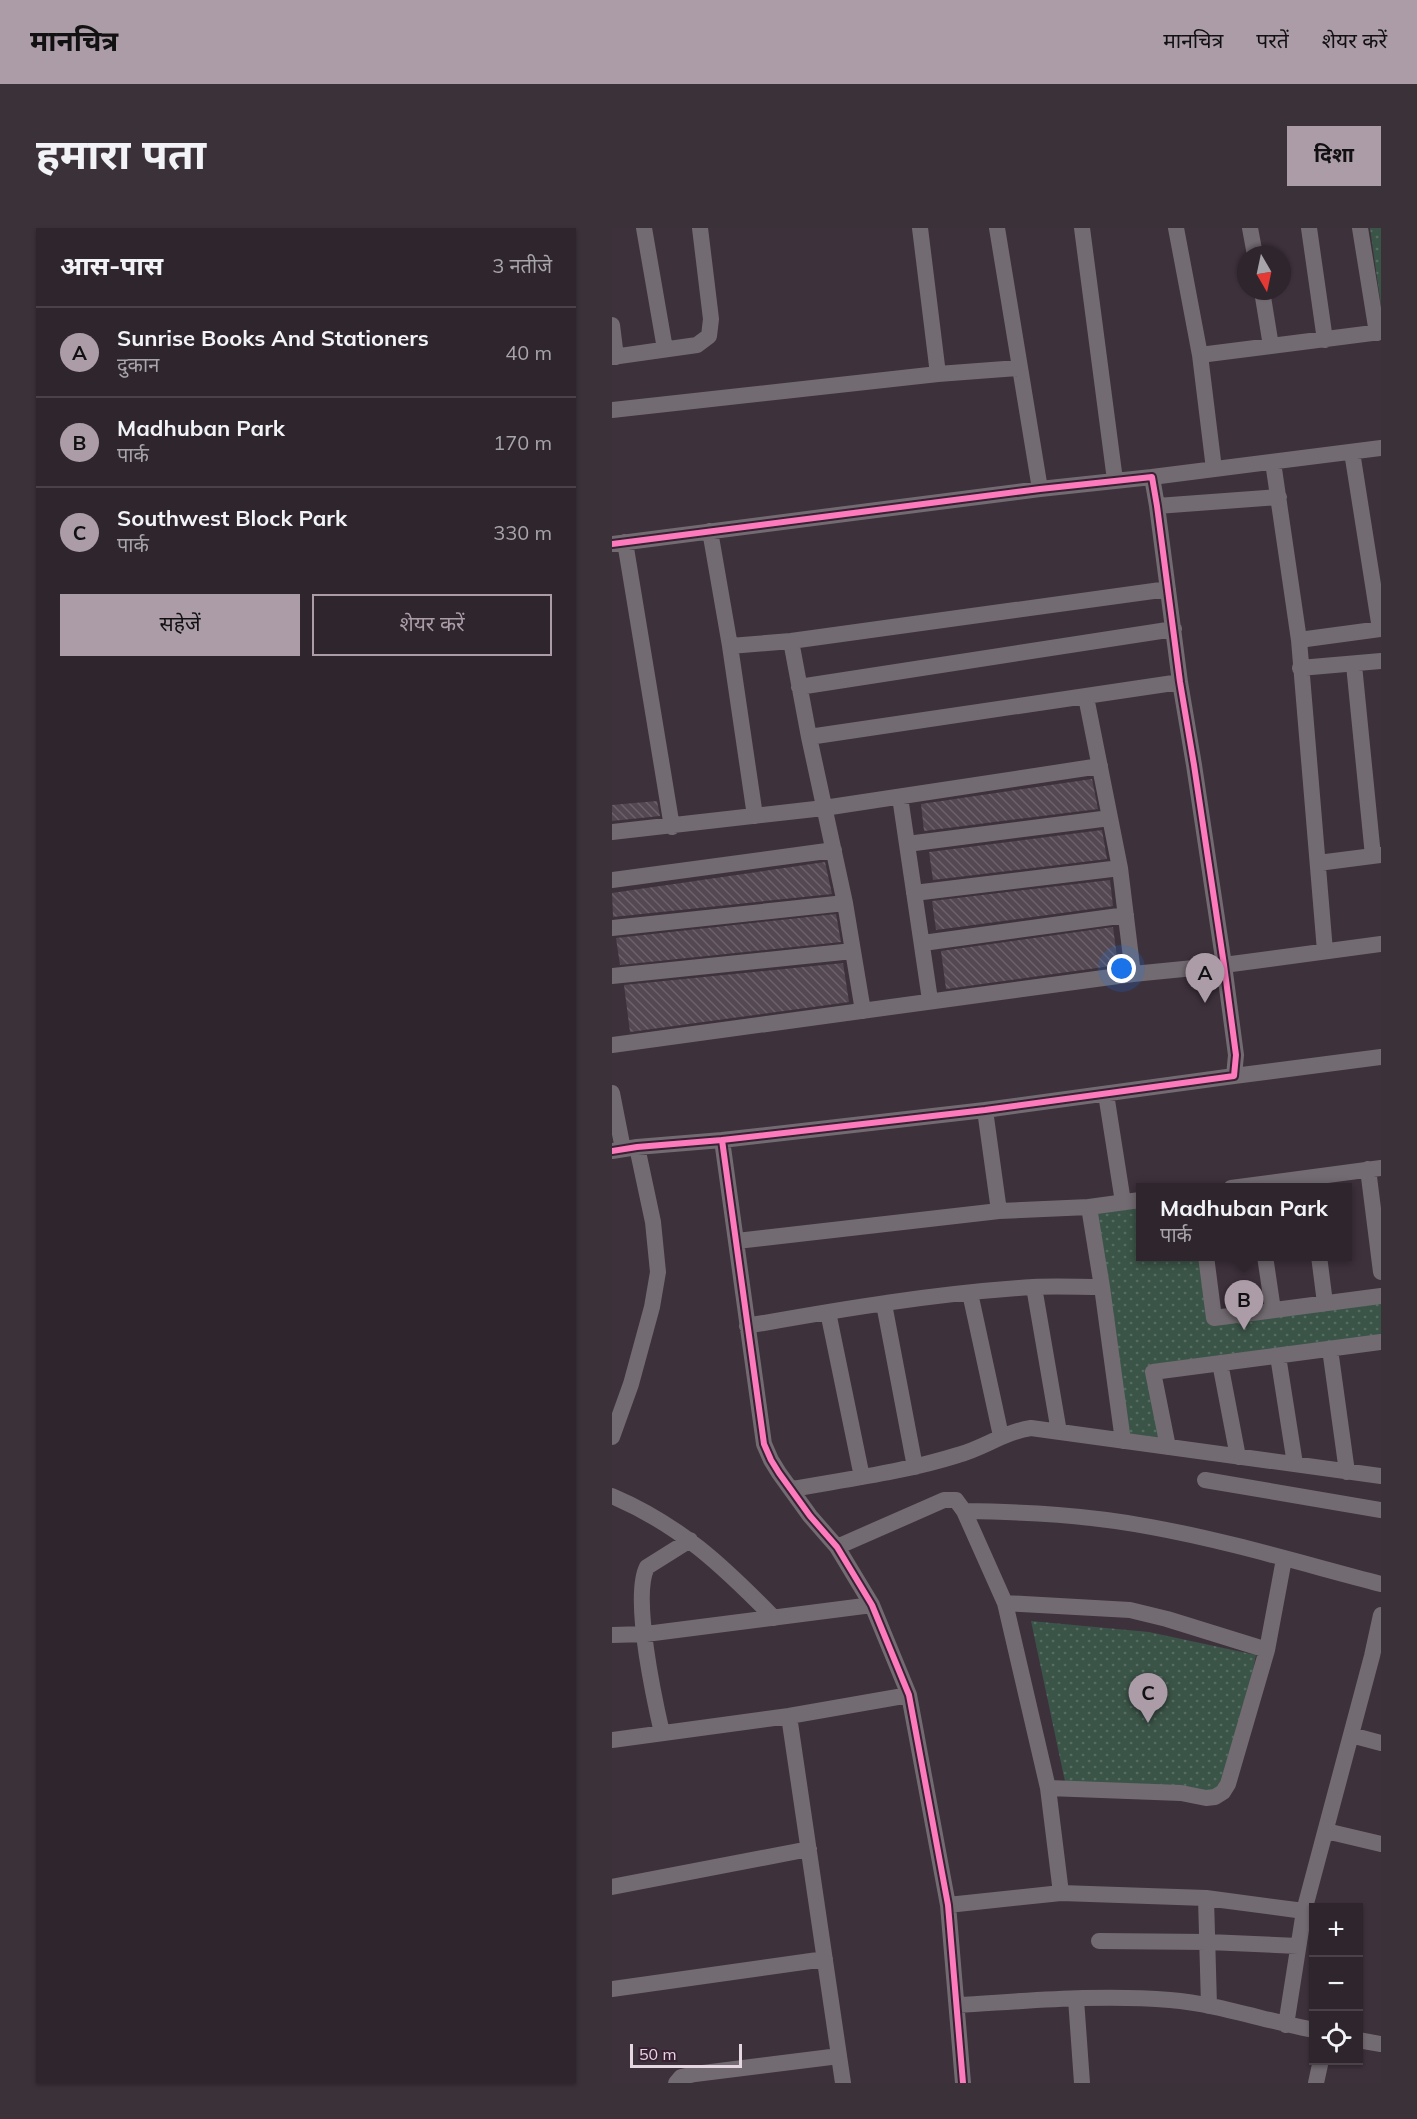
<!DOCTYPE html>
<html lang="hi">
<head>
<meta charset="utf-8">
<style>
  body { margin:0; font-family:Mulish,"Noto Sans Devanagari",sans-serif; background:#3a3139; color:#f1f3f6 }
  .controls { position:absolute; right:18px; bottom:18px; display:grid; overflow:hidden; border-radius:0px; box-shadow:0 2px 4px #0004 }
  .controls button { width:54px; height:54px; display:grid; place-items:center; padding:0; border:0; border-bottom:2px solid #494249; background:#2e252d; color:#f1f3f6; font:30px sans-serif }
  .compass { position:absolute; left:625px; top:18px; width:54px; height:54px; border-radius:50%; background:#2e252d; box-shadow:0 2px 4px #0004; rotate:171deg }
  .scale { position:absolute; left:18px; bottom:15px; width:112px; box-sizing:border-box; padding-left:6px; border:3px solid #e6d6e2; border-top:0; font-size:16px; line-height:21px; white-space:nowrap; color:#e6d6e2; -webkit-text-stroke:4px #392134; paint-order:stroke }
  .you { position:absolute; left:510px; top:741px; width:21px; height:21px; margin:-15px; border:4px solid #fff; border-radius:50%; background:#1a73e8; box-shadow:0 0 0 9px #1a73e833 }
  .badge { display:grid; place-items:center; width:39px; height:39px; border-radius:50%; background:#ab9ca8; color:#111; font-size:20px; font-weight:700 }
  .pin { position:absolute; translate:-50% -50px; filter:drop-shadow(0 2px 3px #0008) }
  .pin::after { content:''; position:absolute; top:32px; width:21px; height:18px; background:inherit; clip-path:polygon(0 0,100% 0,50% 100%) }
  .popup { position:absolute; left:524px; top:955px; width:216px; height:78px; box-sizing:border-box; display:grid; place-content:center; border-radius:0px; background:#2e252d; filter:drop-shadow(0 2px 4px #0005); font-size:20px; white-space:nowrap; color:#a7a5aa }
  .popup b { font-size:22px; color:#f1f3f6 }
  .popup::after { content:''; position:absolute; left:50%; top:100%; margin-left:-12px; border:12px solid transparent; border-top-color:#2e252d }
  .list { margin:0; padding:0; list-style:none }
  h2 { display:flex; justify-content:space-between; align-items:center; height:78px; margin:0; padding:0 24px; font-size:26px }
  h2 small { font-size:20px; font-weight:400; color:#a7a5aa }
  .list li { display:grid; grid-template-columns:39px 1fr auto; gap:18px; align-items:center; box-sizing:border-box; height:90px; padding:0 24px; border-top:2px solid #494249 }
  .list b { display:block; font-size:22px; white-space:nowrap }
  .list p { margin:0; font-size:20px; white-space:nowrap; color:#a7a5aa }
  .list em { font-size:20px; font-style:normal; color:#a7a5aa }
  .actions { display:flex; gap:12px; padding:18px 24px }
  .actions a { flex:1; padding:14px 0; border:2px solid #ab9ca8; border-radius:0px; text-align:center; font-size:21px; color:#ab9ca8 }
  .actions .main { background:#ab9ca8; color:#111 }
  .icon { flex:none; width:33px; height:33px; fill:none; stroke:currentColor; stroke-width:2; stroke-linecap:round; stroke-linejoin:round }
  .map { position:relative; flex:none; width:769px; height:1855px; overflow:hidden; border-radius:0px }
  header { display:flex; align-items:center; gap:36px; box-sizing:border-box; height:84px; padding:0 30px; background:#ab9ca8; color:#111 }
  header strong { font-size:28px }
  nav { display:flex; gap:33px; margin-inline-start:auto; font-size:21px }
  .intro { display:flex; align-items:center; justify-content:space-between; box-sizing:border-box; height:144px; padding:0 36px }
  h1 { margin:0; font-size:42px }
  .button { padding:15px 27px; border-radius:0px; background:#ab9ca8; color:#111; font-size:21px; font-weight:700 }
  main { display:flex; gap:36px; padding:0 36px }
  aside { flex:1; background:#2e252d; border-radius:0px; box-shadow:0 2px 4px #0004 }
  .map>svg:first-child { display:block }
  .park { fill:url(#park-dots) }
  .building { fill:url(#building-back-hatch) }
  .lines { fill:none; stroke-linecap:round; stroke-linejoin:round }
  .street { stroke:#726b71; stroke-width:16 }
  .cycleway-casing { stroke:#392134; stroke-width:10 }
  .cycleway { stroke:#fd7abc; stroke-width:6 }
</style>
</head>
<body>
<header>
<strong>मानचित्र</strong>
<nav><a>मानचित्र</a><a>परतें</a><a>शेयर करें</a></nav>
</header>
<div class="intro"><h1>हमारा पता</h1><a class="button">दिशा</a></div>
<main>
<aside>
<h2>आस-पास<small>3 नतीजे</small></h2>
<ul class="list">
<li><span class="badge">A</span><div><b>Sunrise Books And Stationers</b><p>दुकान</p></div><em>40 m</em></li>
<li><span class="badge">B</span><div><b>Madhuban Park</b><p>पार्क</p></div><em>170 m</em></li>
<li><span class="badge">C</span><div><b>Southwest Block Park</b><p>पार्क</p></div><em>330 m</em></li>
</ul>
<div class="actions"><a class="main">सहेजें</a><a>शेयर करें</a></div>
</aside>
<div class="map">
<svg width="769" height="1855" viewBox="0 0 769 1855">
  <defs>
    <pattern id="park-dots" width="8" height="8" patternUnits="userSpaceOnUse" patternTransform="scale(1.5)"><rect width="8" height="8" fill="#3b5448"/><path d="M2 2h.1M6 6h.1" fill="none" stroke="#576c62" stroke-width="1.8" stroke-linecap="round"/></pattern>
    <pattern id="building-back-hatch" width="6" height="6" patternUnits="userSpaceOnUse" patternTransform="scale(1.5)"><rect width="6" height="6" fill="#544953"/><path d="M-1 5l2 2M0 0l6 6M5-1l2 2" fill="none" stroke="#6d626b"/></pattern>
  </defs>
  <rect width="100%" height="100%" fill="#3d313c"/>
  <path class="park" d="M758,0h11v78z
    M528,972v56l66,1 8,61 167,-22v46l-227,30 14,75 -45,-6 -34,-234z
    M419,1393l118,11 107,23 -27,139 -162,-3z"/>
  <path class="building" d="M480,551l6,30 -174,22 -3,-27z
    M45,573l3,15 -48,5v-16z
    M490,602l5,29 -174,21 -4,-28z
    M213,634l7,32 -219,23 -1,-24z
    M498,652l3,26 -177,24 -4,-29z
    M224,686l5,28 -221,23 -4,-27z
    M501,699l5,38 -172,24 -5,-38z
    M231,735l6,39 -219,30 -6,-47z"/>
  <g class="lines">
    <path class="street" d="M32,0l21,121
      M308,0l18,146
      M385,0l43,261
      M470,0l33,252
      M564,0l24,127 14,114
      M638,0l5,27
      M697,0l16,112
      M748,0l17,105
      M650,63l9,55
      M0,97l4,32
      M588,127l181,-23
      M0,129l85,-12 12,-9 2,-17 -11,-91
      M0,182l326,-36 80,-6
      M740,224l28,177
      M661,234l26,178 26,311
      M540,249l229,-29
      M545,278l122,-9
      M98,303l20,115 25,170
      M13,314l47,285
      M0,316l428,-55 112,-12 5,29 23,176 14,83 30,200 12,90 -2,21 -249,34 -263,30
      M687,412l82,-11
      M179,413l18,96 36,166 18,108
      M118,418l61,-5 377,-52
      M742,437l19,191
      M688,440l81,-7
      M187,459l375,-58
      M474,469l34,171 13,106
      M197,509l371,-55
      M288,569l30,203
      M0,604l212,-24 276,-42
      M295,616l203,-26
      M706,635l63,-8
      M0,652l222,-30
      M302,665l206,-25
      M0,700l233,-25
      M311,715l203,-28
      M0,748l241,-25
      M0,817l521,-71 91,-9 157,-21
      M622,848l147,-19
      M0,865l11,56
      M494,866l17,108
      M373,882l14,101
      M0,923l25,-4 85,-7 42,304 7,16 8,13 31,43 27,31 35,58 37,90 39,210 15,178
      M756,941l13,103
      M619,960l150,-20
      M477,979l13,80
      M125,1013l262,-30 90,-4 51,-7
      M594,1028l8,62 167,-22
      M653,1028l8,54
      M707,1028l6,47
      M422,1059l25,145
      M358,1065l31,143
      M272,1076l31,163
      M216,1084l34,165
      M135,1098c95,-17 190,-33 286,-39 23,-1 46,0 69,0l21,154
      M718,1121l17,123
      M666,1128l17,108
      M608,1135l18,94
      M0,1209l19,-53 21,-77 6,-35 -5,-50 -16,-75
      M556,1219l-15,-75 228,-30
      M593,1252l176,30
      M180,1261c56,-10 112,-17 166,-34 26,-7 46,-23 73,-27l350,48
      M0,1268c68,29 111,70 162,122
      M352,1283c63,1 125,4 187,16 77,14 153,37 230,57
      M225,1319l107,-47h12l8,11 41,92 43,185 13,105
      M393,1375l125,7 37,9 100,31 -39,134 -5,8 -8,5 -9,1 -25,-5 -133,-5
      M0,1407l34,-1 226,-29
      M655,1422l17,-91
      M177,1488l54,367
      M50,1505c-8,-35 -30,-137 -15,-166l43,-27
      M739,1507l30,8
      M0,1512l177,-24 120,-21
      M714,1603l55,13
      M0,1659l197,-38
      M594,1670l3,108
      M336,1677l113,-12 145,5 98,13
      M487,1713l109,1 90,4
      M0,1761l213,-30
      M464,1771l6,84
      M346,1777c70,-4 142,-11 212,-5 48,4 96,21 144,30
      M674,1797l18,-114 68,-255 9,-41
      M746,1812l23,4
      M64,1855l5,-6 14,-3 144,-18
      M704,1855l5,-23"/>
    <defs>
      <path id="cycleway" d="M0,316l428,-55 112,-12 5,29 23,176 14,83 30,200 12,90 -2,21 -249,34 -263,30
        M0,923l25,-4 85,-7 42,304 7,16 8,13 31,43 27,31 35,58 37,90 39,210 15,178"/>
    </defs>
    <use href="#cycleway" class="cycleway-casing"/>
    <use href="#cycleway" class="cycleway"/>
  </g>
</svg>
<div class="controls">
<button>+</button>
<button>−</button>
<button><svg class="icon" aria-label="locate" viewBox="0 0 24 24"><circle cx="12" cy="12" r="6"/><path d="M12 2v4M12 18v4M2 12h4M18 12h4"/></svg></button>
</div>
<svg class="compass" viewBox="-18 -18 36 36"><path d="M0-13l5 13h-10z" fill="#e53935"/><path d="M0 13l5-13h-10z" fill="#a7a5aa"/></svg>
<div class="scale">50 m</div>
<div class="you"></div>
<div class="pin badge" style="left:593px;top:775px">A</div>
<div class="pin badge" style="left:632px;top:1102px">B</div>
<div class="popup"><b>Madhuban Park</b>पार्क</div>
<div class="pin badge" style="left:536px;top:1495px">C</div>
</div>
</main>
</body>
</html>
